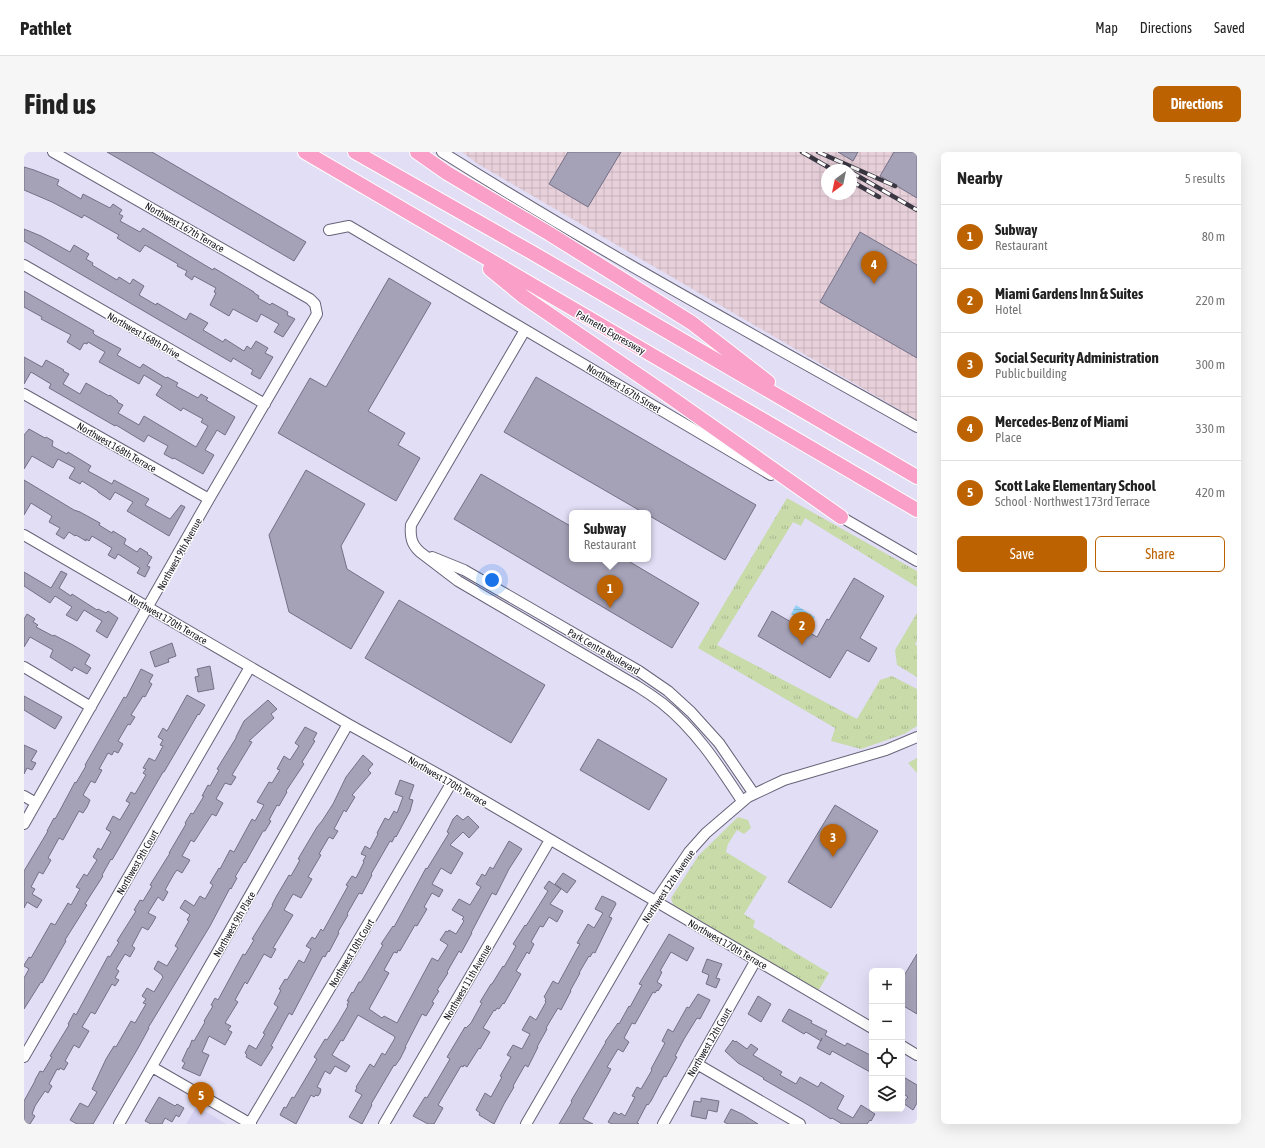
<!DOCTYPE html>
<html lang="en">
<head>
<meta charset="utf-8">
<style>
  body { margin:0; font-family:"Asap Condensed",sans-serif; background:#f6f6f6; color:#222 }
  .controls { position:absolute; right:12px; bottom:12px; display:grid; overflow:hidden; border-radius:6px; box-shadow:0 4px 16px #0002 }
  .controls button { width:36px; height:36px; display:grid; place-items:center; padding:0; border:0; border-bottom:1px solid #e0e0e0; background:#fff; color:#222; font:20px sans-serif }
  .compass { position:absolute; left:797px; top:12px; width:36px; height:36px; border-radius:50%; background:#fff; box-shadow:0 4px 16px #0002; rotate:213deg }
  .you { position:absolute; left:468px; top:428px; width:14px; height:14px; margin:-10px; border:3px solid #fff; border-radius:50%; background:#1a73e8; box-shadow:0 0 0 6px #1a73e833 }
  .badge { display:grid; place-items:center; width:26px; height:26px; border-radius:50%; background:#bc6201; color:#fff; font-size:13px; font-weight:700 }
  .pin { position:absolute; translate:-50% -33px; filter:drop-shadow(0 1px 2px #0008) }
  .pin::after { content:''; position:absolute; top:21px; width:14px; height:12px; background:inherit; clip-path:polygon(0 0,100% 0,50% 100%) }
  .popup { position:absolute; left:545px; top:358px; width:82px; height:52px; box-sizing:border-box; display:grid; place-content:center; border-radius:6px; background:#fff; filter:drop-shadow(0 1px 3px #0005); font-size:13px; white-space:nowrap; color:#767676 }
  .popup b { font-size:15px; color:#222 }
  .popup::after { content:''; position:absolute; left:50%; top:100%; margin-left:-8px; border:8px solid transparent; border-top-color:#fff }
  .list { margin:0; padding:0; list-style:none }
  h2 { display:flex; justify-content:space-between; align-items:center; height:52px; margin:0; padding:0 16px; font-size:17px }
  h2 small { font-size:13px; font-weight:400; color:#767676 }
  .list li { display:grid; grid-template-columns:26px 1fr auto; gap:12px; align-items:center; box-sizing:border-box; height:64px; padding:0 16px; border-top:1px solid #e0e0e0 }
  .list b { display:block; font-size:15px; white-space:nowrap }
  .list p { margin:0; font-size:13px; white-space:nowrap; color:#767676 }
  .list em { font-size:13px; font-style:normal; color:#767676 }
  .actions { display:flex; gap:8px; padding:12px 16px }
  .actions a { flex:1; padding:9px 0; border:1px solid #bc6201; border-radius:6px; text-align:center; font-size:14px; color:#bc6201 }
  .actions .main { background:#bc6201; color:#fff }
  .icon { flex:none; width:22px; height:22px; fill:none; stroke:currentColor; stroke-width:2; stroke-linecap:round; stroke-linejoin:round }
  .map { position:relative; flex:none; width:893px; height:972px; overflow:hidden; border-radius:6px }
  header { display:flex; align-items:center; gap:24px; box-sizing:border-box; height:56px; padding:0 20px; background:#fff; border-bottom:1px solid #e0e0e0 }
  header strong { font-size:19px }
  nav { display:flex; gap:22px; margin-inline-start:auto; font-size:14px }
  .intro { display:flex; align-items:center; justify-content:space-between; box-sizing:border-box; height:96px; padding:0 24px }
  h1 { margin:0; font-size:28px }
  .button { padding:10px 18px; border-radius:6px; background:#bc6201; color:#fff; font-size:14px; font-weight:700 }
  main { display:flex; gap:24px; padding:0 24px }
  aside { flex:1; background:#fff; border-radius:6px; box-shadow:0 4px 16px #0002 }
  .map>svg:first-child { display:block }
  .built { fill:#d6d1f0 }
  .industrial { fill:url(#industrial-grid); fill-rule:evenodd }
  .grass { fill:url(#grass-tufts) }
  .water { fill:url(#water-rules) }
  .building { fill:#a5a2b8; stroke:#747186 }
  .lines { fill:none; stroke-linecap:round; stroke-linejoin:round }
  .minor-casing { stroke:#676479; stroke-width:12 }
  .highway-casing { stroke:#fff; stroke-width:16 }
  .minor { stroke:#fff; stroke-width:10 }
  .highway { stroke:#faa0c8; stroke-width:14 }
  .rail-casing { stroke:#393742; stroke-width:4.5 }
  .rail { stroke:#fff; stroke-width:3; stroke-dasharray:9; stroke-linecap:butt }
  .labels { text-anchor:middle; stroke-width:3; stroke-linejoin:round; paint-order:stroke }
  .street-label { font-size:10px; fill:#17161e; stroke:#fff }
</style>
</head>
<body>
<header>
<strong>Pathlet</strong>
<nav><a>Map</a><a>Directions</a><a>Saved</a></nav>
</header>
<div class="intro"><h1>Find us</h1><a class="button">Directions</a></div>
<main>
<div class="map">
<svg width="893" height="972" viewBox="0 0 893 972">
  <defs>
    <pattern id="industrial-grid" width="8" height="8" patternUnits="userSpaceOnUse"><rect width="8" height="8" fill="#e8d0da"/><path d="M0 4h8M4 0v8" fill="none" stroke="#c6b2bb"/></pattern>
    <pattern id="grass-tufts" width="24" height="20" patternUnits="userSpaceOnUse"><rect width="24" height="20" fill="#c8dba9"/><path d="M3 7l-1-3M5 7V3M7 7l1-3M15 17l-1-3M17 17v-4M19 17l1-3" fill="none" stroke="#abbb91"/></pattern>
    <pattern id="water-rules" width="6" height="5" patternUnits="userSpaceOnUse"><rect width="6" height="5" fill="#93d1f5"/><path d="M0 2.5h6" fill="none" stroke="#7eb3d2"/></pattern>
  </defs>
  <rect width="100%" height="100%" fill="#e1def6"/>
  <path class="built" d="M173,954l29,18h-40z"/>
  <path class="industrial" d="M438,0h455v268l-439,-256zM803,18h24v24h-24z"/>
  <path class="grass" d="M763,346l130,73v16l-112,-69 -4,8 -8,-4 -76,123 140,74 23,-39 12,-4 25,13v37l-13,8 -43,15 -30,-8 4,-13 -137,-80z
    M893,461v28l-2,3 2,2v31l-20,-12 -2,-15z
    M893,606v15l-9,-10z
    M714,665l10,3 3,8 -7,6 -7,-4 -9,14 -2,8 41,25 -23,37 11,7 -2,6 76,46 -12,20 -143,-86 -3,-9 28,-43z"/>
  <path class="water" d="M772,453l19,12 -5,8 -19,-11z"/>
  <path class="building" d="M83,0h45l154,90 -12,19z
    M544,0h53l-33,55 -39,-23z
    M814,0h20l-5,9z
    M870,0h23v46l-37,-22z
    M0,15l10,3 25,10 -2,5 24,14 2,-5 27,14 3,-4 9,6 -3,4 4,2 -3,5 20,11 3,-4 70,42 1,-2 40,24v1l5,3 -1,2 12,7 2,-2 16,9 -1,3 8,4 -12,18 -9,-5 5,-8 -18,-10 -4,8 -24,-13 -4,7 -19,-11 6,-12 -2,-1 2,-4 -22,-12 -2,4 -7,-5 2,-4 -10,-5 1,-2 -33,-19 -5,7 -23,-14 2,-3 -35,-20 -2,3 -30,-16 -28,-12z
    M0,77l17,7 29,16 4,-7 15,9 -3,5 7,4 -1,2 25,15 2,-3 11,7 3,-5 11,7 -5,9 17,10 1,-2 29,17 4,-7 18,10 -5,7 20,12 2,-3 19,12 3,-5 4,3 5,-8 12,7 -3,5 8,4 -13,22 -9,-5 2,-4 -20,-12 -2,4 -207,-121z
    M836,80l57,33v93l-97,-56z
    M365,126l42,25 -63,108 37,22 -7,12 22,13 -24,43 -118,-68 32,-55 16,9z
    M0,139l70,40 -1,2 2,2 26,14 -4,6 23,13 3,-4 23,14 1,-1 11,6 -2,3 22,12 3,-4 7,4 -2,2 29,17 -10,18 -8,-5 -12,20 9,5 -11,19 -29,-16 -1,1 -9,-5 4,-8 -20,-11 -4,7 -28,-17 -1,1 -66,-38 2,-4 -20,-12 -7,12v-27l18,10 4,-7 18,10 -1,1 6,3 -6,10 17,10 6,-11 23,13 1,-1 8,6 -1,1 6,3 -5,8 21,12 5,-9 52,31 12,-21 -7,-4 2,-3 -20,-11 -2,3 -25,-16 6,-9 -18,-11 -5,9 -40,-22 6,-10 -17,-10 -1,2 -3,-1 -4,7 -13,-8 4,-7 -30,-16 1,-2 -18,-10z
    M512,225l220,128 -31,55 -77,-45v-2h-4l-140,-81z
    M5,277l16,9 1,-1 7,4 -1,5 15,8 1,-2 23,14 -3,5 24,13 2,-4 35,19 -4,6 25,14 11,-14 4,2 -16,29 -42,-25 6,-9 -18,-10 -5,8 -12,-8v-1l-16,-10 -2,3 -11,-6 6,-10 -17,-9 -5,9 -21,-12 -8,13v-34z
    M282,318l59,34 -24,42 6,23 37,23 -33,57 -62,-37 -20,-77z
    M457,322l91,53v32h53l74,44 -27,45 -218,-129z
    M0,328l50,30 6,2 20,11 -1,2 13,8 1,-2 13,8 -2,5 13,8 3,-4 8,5 -1,1 5,3 -5,9 3,1 -5,10 -8,-4 3,-5 -22,-14 -3,5 -7,-4 4,-7 -20,-12 -3,5 -3,-2v2l-10,-6 -1,1 -6,-4 -5,7 -8,-5 4,-6 -11,-6 3,-6 -21,-13 -7,12z
    M37,419l6,3 -8,14 12,8 1,-2 25,16 1,-1 8,4 2,-2 10,7 -11,20 -11,-7 6,-10 -18,-11 -7,11 -11,-6 6,-8 -17,-11 -5,7 -26,-17v-14l27,16z
    M830,426l30,18 -24,42 17,10 -8,14 -22,-12 -17,28 -72,-42 14,-25 45,26 10,-18 2,1z
    M375,448l146,85 -34,58 -146,-85z
    M3,462l8,5 -2,3 5,3 -2,2 17,9 1,-1 19,10 17,10 -5,9 6,4 -4,6 -13,-7 -2,4 -22,-14 3,-7 -23,-13 -6,10v-28z
    M148,491l4,13 -8,3 1,3 -14,5 -5,-15z
    M186,514l4,23 -16,3 -3,-15 4,-1 -2,-7z
    M117,517l12,6 -4,7 3,2 -7,13 -2,-1 -12,19 4,2 -5,8 -2,-1 -10,17 5,3 -5,9 -4,-2 -2,4 -4,-2 -9,16 3,1 -7,13 -4,-2 -8,14 7,5 -3,7 -4,6 -4,-2 -16,29 -4,-2 -11,20 3,2 -8,14 -4,-2 -8,15 4,2 -3,5 10,6 -5,8 -10,-6 -3,6v-37l24,-40h-1l7,-13 1,1 4,-7 16,-30 1,1 10,-17 -1,-1 39,-68 2,1z
    M163,543l18,10 -6,10 -1,-1 -34,58h-1l-51,88 -1,-1 -9,16 1,1 -18,28 2,1 -22,35 1,1 -24,42 -1,-1 -17,27v-31l5,-9 -5,-3v-1l5,-8 2,1 20,-35 4,2 13,-22 3,2 9,-16 -4,-2 8,-13 3,2 10,-16 -4,-3 5,-9 3,2 10,-18 -5,-3 7,-13 7,4 10,-17 -4,-2 5,-9 4,2 11,-19 -3,-2 3,-4 -3,-1 6,-10 6,3 8,-15 -3,-1 3,-5 -5,-3 5,-9 4,3z
    M0,544l38,21 -7,12 -31,-19z
    M244,548l9,9 -6,5 3,4 -25,23 3,1 -20,33 4,2 -5,8 -6,-2 -9,16 7,4 -7,13 -4,-2 -18,28 -3,-2 -9,16 8,4 -8,13 -5,-3 -3,4 -9,16 3,2 -5,9 -5,-4 -10,16 8,4 -4,7 -4,6 -6,-3 -10,19 3,2 -5,9 -5,-3 -9,15 3,2 -4,7 4,2 -4,6 -3,-2 -17,30 -4,-2 -9,15 7,4 -10,17 -5,-3 -9,16 3,2 -4,7 -4,-2 -1,2 -2,-1 -8,15 3,2 -4,7 -3,-2 -10,15 -3,8 3,2 -5,8h-6v-23l11,-20v-1l5,-9 3,1 9,-15 -2,-1 19,-31 -1,-1 6,-11 2,2 32,-59 2,1 9,-15 -2,-1 19,-30 -2,-1 6,-10 3,1 9,-15 -2,-1 20,-32h-1l17,-29 -1,-1 6,-10 2,1 11,-18h-2l6,-11 2,1 9,-16 -2,-1 19,-31v-1l8,-16z
    M281,575l12,6 -4,7 2,1 -13,21 2,2 -18,27 1,1 -8,14 -2,-1 -8,15 2,1 -6,10h-2l-18,32 -1,-1 -9,15 2,1 -6,11 -1,-1 -20,38 -62,102h1l-12,22 -44,74h-16l-7,-4 10,-17 8,4 9,-15 -5,-3 14,-30 8,-13 2,1 15,-26 4,2 11,-19 -3,-1 3,-4 -4,-3 5,-8 7,4 9,-15 -1,-1v-1l-8,-6 4,-8 9,5 11,-18 -3,-2 14,-25 -2,-1 3,-5 -1,-1 -9,-6 5,-8 9,6 6,-10 5,3 8,-14 -3,-2 9,-15 1,1 10,-19 4,2 18,-33 3,2 9,-16 -7,-3 12,-20 3,1 8,-13 -3,-1 7,-13 6,4 9,-14 -4,-3z
    M574,587l69,40 -18,31 -69,-40z
    M0,593l13,6 -6,10 5,2 -4,7 -5,-2 -3,6z
    M339,603l10,9 -5,6 3,3 -19,22 3,2 -9,15 -2,-2 -10,19 4,2 -5,8 -4,-2 -10,17 2,1 -13,22 4,2 -11,19 -8,-4 -9,16 9,5 -20,33 3,1 -5,9 -7,-4 -17,30 -2,-2 -10,18 3,2 -13,21 6,3 -3,4 4,2 -7,13 -16,-9 -7,16 7,3 -9,21 -18,-8 3,-5 -3,-2 6,-13h1l3,-8 2,1 11,-19 -1,-1 9,-15 -2,-1 4,-7 3,2 25,-46 2,1 9,-15 -2,-1 21,-34h-1l4,-8 13,-22 2,1 9,-16 -2,-1 19,-32 5,-6 11,-17 13,-27z
    M376,628l14,5 -5,14 4,1 -3,11 -14,26 -1,-1 -3,6 -2,-1 -19,33 1,1 -10,19 -3,-1 -12,21 1,1 -10,17 1,1 -10,19 -1,-1 -3,6 -2,-1 -31,59 -3,-2 -18,33 2,1 -12,19 -15,-9 1,-2 -2,-2 4,-8 7,4 9,-15 -2,-1 15,-26 -4,-3 7,-14 -2,-1 6,-10 2,1 12,-20 5,3 7,-14 -5,-3 6,-9 3,2 6,-10 2,2 25,-45 -2,-1 6,-9 4,2 8,-16 -1,-1 3,-5 -5,-2 4,-8 5,3 8,-15 -1,-1 8,-15 4,2 5,-9 3,2 6,-16 -8,-3z
    M811,653l43,26 -47,77 -43,-26z
    M433,663l6,5 5,-4 11,11 -10,11 -6,-6 -13,13 13,8 -12,21 -10,-6 -9,16 11,6 -4,7 -7,-4 -8,14 3,2 -10,17 -2,-1 -15,26 -2,-1 -1,3 -3,-1 -10,18 5,3 -20,36 13,9 2,-2 13,7 35,-65 6,3 10,-16 -8,-5 6,-9 2,1 1,-2 7,4 8,-13 -2,-2 2,-2 -12,-7 7,-11 11,6 11,-18 -5,-3 6,-10 3,2 5,-9 3,2 16,-28 13,8 -13,20 -13,26 -4,-2 -21,40h1l-11,20 -2,-2 -12,21 1,1 -11,17 2,1 -7,11 2,1 -8,13 -4,-2 -17,33h1l-6,12 -5,7 -1,-1 -23,39 1,1 -10,19 -13,-7 13,-22 -7,-4 2,-3 -1,-1 14,-23 4,3 8,-14 3,2 10,-17 -1,-2 -36,-21 -15,26 -2,-1 -9,15 18,11 -4,6 -11,-6 -5,8 -5,-3 -8,16 4,2 -1,4 -2,3 -2,-1 -2,2 -3,-2 -15,29 -16,-9 4,-8 2,1 6,-11 2,1 23,-39 -3,-2 11,-18 2,1 11,-17 10,-17 -1,-1 2,-4h-2l5,-9 1,1 6,-11h2l22,-37 -2,-1 12,-18 1,1 32,-59 1,1 22,-36 -2,-1 6,-13z
    M539,721l13,8 -9,12 -12,-9z
    M525,729l12,8 -11,15 13,7 -6,11 -8,-5 -6,10 -3,-1 -9,16 3,2 -5,10 -2,-2 -11,19 5,3 -17,30 -1,-1 -4,6 -2,-1 -2,3 -1,-1 -11,18 7,4 -10,17 -1,-1 -12,19 -3,-2 -1,2 -2,-1 -23,39 5,3 -9,16h-6l-15,-8 12,-19 2,1 23,-39 -3,-2 18,-30 1,1 5,-5 11,-20 -2,-1 11,-18h1l11,-18 1,1 12,-21 -3,-2 12,-19 1,1 22,-35 -4,-3z
    M578,744l13,6 1,2 -7,13 3,1 -17,35 -2,-1 -3,5 -1,-1 -10,17h1l-10,18h1l-10,19 -3,-2 -12,20 1,1 -10,18h1l-10,20 -3,-2 -12,21 1,1 -10,17 -10,20 -15,-9 1,-2 -4,-3 9,-17 6,4 11,-20 -2,-1 11,-19 -4,-2 6,-10 9,4 8,-15 -8,-4 8,-14 6,4 10,-18 -1,-1 1,-2 -2,-2 9,-16 5,3 19,-35 3,-5 -3,-1 11,-19 6,4 9,-15 -8,-4z
    M645,782l25,14 -7,13 -16,-9 -11,19 2,1 -5,10 5,3 -4,6 -1,-1 -2,3 -2,-1 -18,32 -3,-1 -8,15 5,4 -6,10 -5,-3 -11,18 4,2 -28,50 10,5h-34l13,-22 -1,-1 35,-59h-1l13,-19 1,1 10,-18 1,1 12,-22 -3,-1z
    M893,802v60l-15,-9v-26z
    M683,807l15,5 -6,14 4,1 -4,9 -10,-4 3,-9 -7,-3z
    M674,842l12,6 -10,19 -3,-1 -13,21 -9,17 2,1 -11,20 -2,-1 -13,25 -3,4 -1,-1 -10,19 2,1h-27l-4,-2 6,-10 5,3 2,-2 4,3 10,-19 -3,-1 5,-9 4,2 11,-19 -1,-1 14,-26 -3,-2 6,-12 5,3 14,-25 2,1z
    M734,844l13,8 -10,18 -13,-8z
    M765,857l23,12 -1,2 16,8 -2,4 20,11 2,-3 25,13v17l-40,-22 -2,4 -13,-7 5,-10 -1,3 -15,-9 -2,2 -22,-13z
    M709,888l2,2 1,-1 11,8 4,-5 7,5 -5,6 29,17 -2,3 16,9 4,-7 18,10 3,-5 23,14 -7,13 16,9 8,-13 14,9 -4,7 -1,-1 -3,4h-25l-10,-6 -1,1 -21,-13 -47,-27 1,-1 -26,-15 -13,-12z
    M878,924l15,9v18l-4,7 -10,-7 5,-6 -6,-4z
    M135,945l16,9 2,-2 7,4 -5,9 -3,-2 -4,7 -7,-4 -3,6h-11l-6,-3z
    M677,946l18,3 -2,11 -9,-2 -2,9 -15,-3 3,-15 7,1z
    M707,957l11,5 16,10h-30l-4,-2z"/>
  <g class="lines">
    <defs>
      <path id="minor" d="M418,0c155,98 316,185 475,275
        M305,78l20,-4 422,249
        M0,113l241,139
        M501,178l-114,195c-1,11 0,19 9,27l38,29 179,105c8,5 17,11 25,17 34,27 57,63 80,98
        M0,242l185,105
        M812,362l81,47
        M0,383l324,189 104,58 420,246
        M408,405l32,13 175,101 29,20 23,21 28,31 35,51
        M0,515l67,40
        M0,644l12,7
        M0,672l185,-325 108,-185 -2,-10 -5,-5 -257,-147
        M878,894l15,9
        M0,905l226,-390
        M673,912l103,60
        M128,915l99,57
        M226,971l202,-341
        M95,972l229,-400
        M360,972l166,-284
        M502,972l129,-222 34,-50 17,-19 42,-36 36,-17 102,-30 31,-13
        M639,972l93,-164"/>
      <path id="highway" d="M281,0l612,358
        M331,0l176,100 386,225
        M393,0l30,21 103,61 142,89 76,59
        M466,117l34,28 142,97 175,123"/>
    </defs>
    <use href="#minor" class="minor-casing"/>
    <use href="#highway" class="highway-casing"/>
    <use href="#minor" class="minor"/>
    <use href="#highway" class="highway"/>
    <defs>
      <path id="rail" d="M778,0l31,18
        M794,0l77,34
        M827,20l66,38
        M827,29l28,16"/>
    </defs>
    <use href="#rail" class="rail-casing"/>
    <use href="#rail" class="rail"/>
  </g>
  <g class="labels">
    <g class="street-label">
      <text transform="translate(161 75) rotate(30)" y="4">Northwest 167th Terrace</text>
      <text transform="translate(587 180) rotate(30)" y="4">Palmetto Expressway</text>
      <text transform="translate(120 183) rotate(30)" y="4">Northwest 168th Drive</text>
      <text transform="translate(600 236) rotate(31)" y="4">Northwest 167th Street</text>
      <text transform="translate(93 295) rotate(30)" y="4">Northwest 168th Terrace</text>
      <text transform="translate(155 402) rotate(-61)" y="4">Northwest 9th Avenue</text>
      <text transform="translate(144 467) rotate(30)" y="4">Northwest 170th Terrace</text>
      <text transform="translate(580 499) rotate(30)" y="4">Park Centre Boulevard</text>
      <text transform="translate(424 629) rotate(30)" y="4">Northwest 170th Terrace</text>
      <text transform="translate(113 710) rotate(-60)" y="4">Northwest 9th Court</text>
      <text transform="translate(644 734) rotate(-56)" y="4">Northwest 12th Avenue</text>
      <text transform="translate(210 772) rotate(-60)" y="4">Northwest 9th Place</text>
      <text transform="translate(704 792) rotate(30)" y="4">Northwest 170th Terrace</text>
      <text transform="translate(327 801) rotate(-59)" y="4">Northwest 10th Court</text>
      <text transform="translate(443 830) rotate(-60)" y="4">Northwest 11th Avenue</text>
      <text transform="translate(685 890) rotate(-60)" y="4">Northwest 12th Court</text>
    </g>
  </g>
</svg>
<div class="controls">
<button>+</button>
<button>−</button>
<button><svg class="icon" aria-label="locate" viewBox="0 0 24 24"><circle cx="12" cy="12" r="6"/><path d="M12 2v4M12 18v4M2 12h4M18 12h4"/></svg></button>
<button><svg class="icon" aria-label="layers" viewBox="0 0 24 24"><path d="M12 4l9 5-9 5-9-5zM3 14l9 5 9-5"/></svg></button>
</div>
<svg class="compass" viewBox="-18 -18 36 36"><path d="M0-13l5 13h-10z" fill="#e53935"/><path d="M0 13l5-13h-10z" fill="#767676"/></svg>
<div class="you"></div>
<div class="pin badge" style="left:586px;top:456px">1</div>
<div class="popup"><b>Subway</b>Restaurant</div>
<div class="pin badge" style="left:778px;top:493px">2</div>
<div class="pin badge" style="left:809px;top:705px">3</div>
<div class="pin badge" style="left:850px;top:132px">4</div>
<div class="pin badge" style="left:177px;top:963px">5</div>
</div>
<aside>
<h2>Nearby<small>5 results</small></h2>
<ul class="list">
<li><span class="badge">1</span><div><b>Subway</b><p>Restaurant</p></div><em>80 m</em></li>
<li><span class="badge">2</span><div><b>Miami Gardens Inn &amp; Suites</b><p>Hotel</p></div><em>220 m</em></li>
<li><span class="badge">3</span><div><b>Social Security Administration</b><p>Public building</p></div><em>300 m</em></li>
<li><span class="badge">4</span><div><b>Mercedes-Benz of Miami</b><p>Place</p></div><em>330 m</em></li>
<li><span class="badge">5</span><div><b>Scott Lake Elementary School</b><p>School · Northwest 173rd Terrace</p></div><em>420 m</em></li>
</ul>
<div class="actions"><a class="main">Save</a><a>Share</a></div>
</aside>
</main>
</body>
</html>
